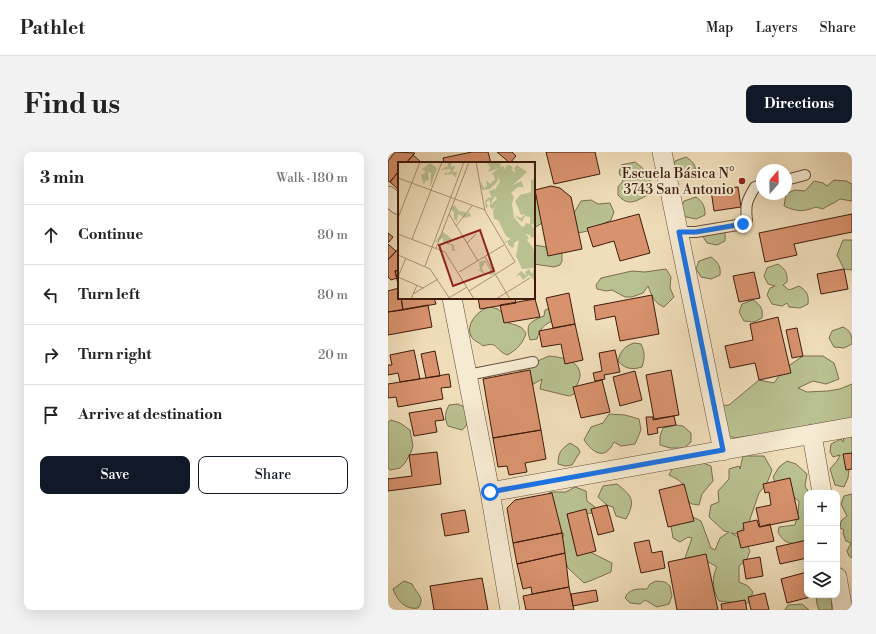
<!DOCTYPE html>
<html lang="en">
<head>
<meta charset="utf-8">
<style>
  body { margin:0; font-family:"Libre Bodoni",serif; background:#f2f2f2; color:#222 }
  .controls { position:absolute; right:12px; bottom:12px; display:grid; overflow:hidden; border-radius:8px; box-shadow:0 4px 16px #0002 }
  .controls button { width:36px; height:36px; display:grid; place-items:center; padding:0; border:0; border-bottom:1px solid #e0e0e0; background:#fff; color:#222; font:20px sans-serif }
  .compass { position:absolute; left:368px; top:12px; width:36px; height:36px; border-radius:50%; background:#fff; box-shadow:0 4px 16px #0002; rotate:20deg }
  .stop { position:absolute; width:12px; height:12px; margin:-9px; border:3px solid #1a73e8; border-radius:50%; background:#fff }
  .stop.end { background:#1a73e8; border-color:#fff; box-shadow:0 1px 4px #0008 }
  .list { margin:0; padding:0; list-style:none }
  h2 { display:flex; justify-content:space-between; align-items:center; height:52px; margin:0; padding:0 16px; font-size:17px }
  h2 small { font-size:13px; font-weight:400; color:#767676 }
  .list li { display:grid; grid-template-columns:26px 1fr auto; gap:12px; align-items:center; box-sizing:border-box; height:60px; padding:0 16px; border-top:1px solid #e0e0e0 }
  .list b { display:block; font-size:15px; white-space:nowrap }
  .list em { font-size:13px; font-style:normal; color:#767676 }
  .actions { display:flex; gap:8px; padding:12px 16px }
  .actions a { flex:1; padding:9px 0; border:1px solid #111827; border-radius:8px; text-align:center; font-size:14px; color:#111827 }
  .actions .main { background:#111827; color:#fff }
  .icon { flex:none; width:22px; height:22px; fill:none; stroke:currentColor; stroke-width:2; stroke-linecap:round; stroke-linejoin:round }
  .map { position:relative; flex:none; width:464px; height:458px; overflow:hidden; border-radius:8px }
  header { display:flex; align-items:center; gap:24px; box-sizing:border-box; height:56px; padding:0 20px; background:#fff; border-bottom:1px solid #e0e0e0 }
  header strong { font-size:19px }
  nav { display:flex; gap:22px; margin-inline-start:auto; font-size:14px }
  .intro { display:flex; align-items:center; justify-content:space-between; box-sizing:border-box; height:96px; padding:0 24px }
  h1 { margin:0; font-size:28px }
  .button { padding:10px 18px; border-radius:8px; background:#111827; color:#fff; font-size:14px; font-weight:700 }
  main { display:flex; gap:24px; padding:0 24px }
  aside { flex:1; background:#fff; border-radius:8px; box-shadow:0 4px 16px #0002 }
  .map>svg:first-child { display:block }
  .green { fill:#b9c190; stroke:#7c6e4e }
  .building { fill:#d8926e; stroke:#3e1b0c }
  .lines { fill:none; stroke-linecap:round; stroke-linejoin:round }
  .lane-casing { stroke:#6a4c38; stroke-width:12 }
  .street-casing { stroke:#6a4c38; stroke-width:20 }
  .lane { stroke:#f5ead2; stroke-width:10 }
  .street { stroke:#f5ead2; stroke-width:19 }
  .route { stroke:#1a73e8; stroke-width:5 }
  .poi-dot { fill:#8f2418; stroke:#f5ead2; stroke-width:1.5 }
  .labels { text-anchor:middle; stroke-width:4; stroke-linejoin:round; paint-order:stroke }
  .poi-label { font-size:14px; fill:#3e1b0c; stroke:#f5ead2; text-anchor:end }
  .inset-road { fill:none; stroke:#a99074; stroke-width:1 }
  .view { fill:#8f2418; fill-opacity:0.15; stroke:#8f2418; stroke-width:2 }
  .inset-edge { fill:none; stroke:#3e1b0c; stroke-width:2 }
</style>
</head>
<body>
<header>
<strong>Pathlet</strong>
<nav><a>Map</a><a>Layers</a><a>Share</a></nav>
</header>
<div class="intro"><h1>Find us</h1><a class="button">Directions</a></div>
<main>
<aside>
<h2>3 min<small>Walk · 180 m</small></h2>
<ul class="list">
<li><svg class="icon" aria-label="ahead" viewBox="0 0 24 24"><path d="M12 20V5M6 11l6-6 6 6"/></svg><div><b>Continue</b></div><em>80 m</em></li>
<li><svg class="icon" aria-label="left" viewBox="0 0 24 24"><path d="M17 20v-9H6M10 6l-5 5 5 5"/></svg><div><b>Turn left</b></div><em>80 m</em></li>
<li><svg class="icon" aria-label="right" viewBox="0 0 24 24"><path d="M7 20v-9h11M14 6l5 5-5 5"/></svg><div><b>Turn right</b></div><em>20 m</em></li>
<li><svg class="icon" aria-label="arrive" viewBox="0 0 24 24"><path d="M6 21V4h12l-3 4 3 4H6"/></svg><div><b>Arrive at destination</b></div></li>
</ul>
<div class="actions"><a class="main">Save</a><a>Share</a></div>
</aside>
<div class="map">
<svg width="464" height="458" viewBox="0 0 464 458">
  <rect width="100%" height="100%" fill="#f0deba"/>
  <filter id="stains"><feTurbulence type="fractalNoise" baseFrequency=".005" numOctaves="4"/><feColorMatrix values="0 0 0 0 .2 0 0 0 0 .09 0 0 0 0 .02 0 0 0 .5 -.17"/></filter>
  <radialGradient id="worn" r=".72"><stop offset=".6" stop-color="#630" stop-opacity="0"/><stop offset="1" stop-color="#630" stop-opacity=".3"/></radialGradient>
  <path class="green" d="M298,5c8,5 10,9 10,18l-9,4 -10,-2 -5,-8 3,-8z
    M247,10c14,11 17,14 15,32 -13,6 -21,14 -32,1v-8l5,-6 -4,-8 2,-8z
    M446,28l12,1 6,3v17l-12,-2c-5,4 -12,6 -17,10l-7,-2c-13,5 -19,5 -32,-1l2,-12 9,-4 10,1 9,-10 9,2 4,3z
    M146,38h1l9,11 -2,22 -8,5z
    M308,45c7,5 9,9 9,18l-9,4 -10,-2 -5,-8 3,-8z
    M203,48l7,4 12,-1 4,9 -3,8 -23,11 -10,2 -12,-14 8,-6 7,-12z
    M328,71c8,5 10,9 9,18l-8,4 -10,-2 -5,-8 3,-8z
    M455,88h9v30l-8,-1 -7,-14z
    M146,93l19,3 9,5v8l-2,4 -6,2 -20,-3z
    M323,105c7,5 10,9 9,18l-9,4 -10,-2 -5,-8 3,-8z
    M390,112c7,5 10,9 9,18l-4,3 6,5 10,-4c8,5 10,9 9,18l-8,4 -11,-1 -2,-4 -5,3 -10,-2 -5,-9 3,-7 5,-2 -7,-2 -4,-8 3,-8z
    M278,117l5,8 -1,11 4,9 -10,10c-10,-4 -12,-11 -16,-21l-5,7 -11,4h-7l-13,-7 -6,1 -9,-2 -1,-4 5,-7 31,-7 13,1z
    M365,148c8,5 10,9 9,18l-8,4 -10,-1 -5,-9 3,-8z
    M102,155l8,2 11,10 -1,4c8,2 15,3 18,11 -4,10 -9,16 -19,21 -13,-6 -9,-14 -24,-9 -4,-4 -10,-5 -12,-10 -6,-12 8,-27 19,-29z
    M162,156l3,13c-9,3 -14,9 -16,18l-7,1c-5,-17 0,-18 14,-24l1,-6z
    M455,175c8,4 9,8 9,17l-8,4 -10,-1 -5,-9 3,-7z
    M246,191l7,1c4,9 4,14 1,23 -10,3 -17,2 -24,-6 2,-10 7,-15 16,-18z
    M161,204c11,1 31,4 31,19 0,6 -5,12 -6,19l-5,2 -29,-7 2,-10 -12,7 -12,-12 6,-7z
    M415,204h20l11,7 5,16 -13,5 -13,-3 -15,7 9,4 21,-1 12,-2 12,-5v38l-18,9 -24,-7 -5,8 -36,4h-21l-13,2 -8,-3 -8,-29 10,-1 30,-25 15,3 10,-14z
    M70,252l10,5c2,9 1,15 -6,21l-14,-4c-4,-8 -3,-13 1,-21z
    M221,262l16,1 14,4 2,11 -6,14 -14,2 -7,-4c-9,19 -21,11 -30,-2l7,-13 12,-4z
    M3,268l9,3 10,7 3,16 -2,6 -6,11 -5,5 -10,2 -2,-2v-46z
    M288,273l7,1 8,7v9l-7,6h-14l-10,-3v-9l3,-8z
    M464,281v22l-3,2 -4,7 4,5 -1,9 -4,9 -9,-2 -5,-16 7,-8 3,-6 -7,2 -3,-5 1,-8 10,-5 2,3 1,-5z
    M182,291l8,5 2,4 -8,13 -7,1 -7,-2c0,-11 3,-15 12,-21z
    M355,304h21l8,14 -5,13 -8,10 -10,29 -11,12 -7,-1 14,8 5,10 -3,8 -8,7v16l9,4 5,6 -4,10 -3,2 -27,-3c-6,-10 -8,-23 -2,-34l-12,-7 -20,-2 7,-20 -4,-1 -8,5 -7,-4 -2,-12 8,-6 14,-3 8,4 10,27 4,2 5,-12 9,-6 -5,-1 -15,-14 2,-12 8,-3 -1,-11 11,-12v-10l10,-3 1,3z
    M399,309l9,3 11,10 -2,12 4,7h-2v49c-14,2 -22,4 -29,-10l1,-5 16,-2 3,-12 1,-12 -23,-16 -3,-8 6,-10z
    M312,310l11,4 2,15 -11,13 -3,11 -7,-1 -7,-5c0,-16 -2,-17 -16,-24l4,-8z
    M229,332c15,12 19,16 9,35l-10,-3 -3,-9 -6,-2 -9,-8 5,-11z
    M187,335l11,4 1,10 8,6 -3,6c-10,2 -15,-2 -25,1l10,41 9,-5 26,13 -1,9 -21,9 -6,2 -16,-15 -9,-23 5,-10 -11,-18 -5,-19 2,-6h16z
    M464,342v64l-3,-2 -2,-5 4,-8 -5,-2 -3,-8 1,-3 -4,-2 1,-7 6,-5 -6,-12 3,-8z
    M16,429l8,3c4,9 14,14 6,24 -12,2 -21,-7 -25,-19z
    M268,429l9,1 5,4 2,10 -3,8 -12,3 -12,-7 -5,4 -10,-1 -5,-5c4,-10 13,-9 22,-9l3,-5z
    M428,443h15l1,15h-13l-2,-6z
    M414,452l7,6h-24l3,-5z"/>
  <path class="building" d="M7,0l20,1 -9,10h-7v8l-9,11 -2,-1v-20z
    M84,0h16l3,11h-47l-1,-5z
    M109,0h15l4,4 -6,7z
    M158,0h49l5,22 -46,10z
    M25,3l9,8h-16z
    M11,19v19l-9,-8z
    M163,34l9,2 11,9 11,52 -34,7 -13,-66z
    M350,35l3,20 -27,4 -3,-21z
    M251,62l11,39 -30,8 -6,-20 -21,6 -6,-19z
    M464,62v18l-58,12 3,11 -32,7 -6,-29z
    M0,81l5,4 -5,6z
    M0,92l8,7 -8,9z
    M11,96v22l-4,1 2,7 -6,2 -3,-3v-17z
    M456,117l4,20 -27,5 -4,-20z
    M11,118v19l-4,-18z
    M366,120l6,26 -21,4 -6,-26z
    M11,136v10h2l2,12 -15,2v-21z
    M181,141l6,31 -22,4 -7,-30z
    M264,143l7,39 -39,7 -5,-25 -19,4 -2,-14z
    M13,146h33l2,6 -33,6z
    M90,146h37l1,5 -36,6z
    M147,147l5,18 -36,6 -4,-18z
    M40,153l4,22 -44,8v-23z
    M390,165l13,56 -32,7 -4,-17 -25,5 -5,-22 28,-6 -3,-16z
    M187,172l8,36 -18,4 -4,-20 -19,3 -3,-16z
    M409,176l6,28 -11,2 -6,-28z
    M26,198l6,29 -20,3 -2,-9 -10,2v-10h4l-2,-10z
    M227,198l5,22 -16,3 1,4 -10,2 -2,-8 9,-2 -3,-18z
    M47,199l5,25 -14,2 -5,-24z
    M142,218l11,60 -48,8 -10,-59z
    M283,218l8,45 -25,4 -8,-44z
    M247,219l7,29 -22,6 -7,-29z
    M61,222l2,13 -10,1 2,11 -45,8 -2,-10 -8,1v-14z
    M214,228l8,32 -29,6 -8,-31z
    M53,256l3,12 -9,1 2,11 -23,4 -5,-23z
    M286,264l2,9 -19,3 1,5 -10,2 -2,-18h7v3z
    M153,278l5,29 -21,4 2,9 -18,3 -2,-9 -9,1 -5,-29z
    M49,300l4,32 -53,7v-13v1l24,-3 -3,-21z
    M464,301v16l-6,1 -3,-16z
    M402,326l9,41 -39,8 -4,-19 15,-3 -2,-13 -4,1 -2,-9z
    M296,332l10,37 -26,6 -9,-37z
    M164,341l10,40 -49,10 -6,-35 8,-8z
    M219,353l7,26 -16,4 -7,-26z
    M198,357l10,42 -19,5 -10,-42z
    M77,358l4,22 -24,4 -4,-22z
    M369,368l2,7 11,-3 4,17 -33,7 -4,-16 7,-2 -1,-7z
    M174,381l3,20 -48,11 -4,-21z
    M261,388l3,13 10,-2 3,17 -24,5 -7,-30z
    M419,388v18l-27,6 -4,-17z
    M177,401l4,34 -37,7 -1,-7 -8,2 -6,-25z
    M318,402l12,56h-41l-9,-48z
    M372,405l3,19 -17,3 -3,-19z
    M419,420v23h11l-31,8 -6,-24z
    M94,426l6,32h-54l-4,-24z
    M181,435l5,23h-48l-3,-14z
    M208,438l2,11 -25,5 -2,-12z
    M377,441l4,17h-18l-3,-13z
    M357,448l2,10h-25l-1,-6z"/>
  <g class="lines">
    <defs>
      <path id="lane" d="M398,28l19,-5
        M291,80h17l47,-8 4,-4c-2,-15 0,-20 8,-33l7,-2
        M80,223l65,-13"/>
      <path id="street" d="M274,0l61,299
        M0,44l11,9
        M64,146l38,194 20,118
        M424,283l10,58
        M102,340l362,-65
        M449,425l6,33"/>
    </defs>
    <use href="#lane" class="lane-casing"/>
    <use href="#street" class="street-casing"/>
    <use href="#lane" class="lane"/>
    <use href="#street" class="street"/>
  </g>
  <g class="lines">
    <path class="route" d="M102,340l233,-42 -44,-218h17l47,-8"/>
  </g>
  <circle class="poi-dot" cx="354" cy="29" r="4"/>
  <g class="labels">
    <g class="poi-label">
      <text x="346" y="26">Escuela Básica N°<tspan x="346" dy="16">3743 San Antonio</tspan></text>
    </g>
  </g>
  <g transform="translate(10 10)">
    <rect width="137" height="137" fill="#f0deba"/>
    <path d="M50,0h3v6l1,-2 3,1 -3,6 5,-2 -1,7 -4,-4 -8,1 2,-4 1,3 4,-3 -1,-2 -10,1 8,-4zM88,0h15l-1,5 4,-1v4l3,-5 5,1 1,3h-2l4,4 -1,-5 3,-3 10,7 -14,13 8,-4 3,6h-6l-7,6 3,4 -2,7 2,13 8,10 3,-1v-3l5,1v-7l-5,-1 -3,6 -6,-5 -1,-7 1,6 5,2 5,-4 -5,1 -6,-14 5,-6 11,-3v-12l4,-1v46l-4,-1 4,6v7l-4,1 -1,-3 -5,-1 4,4 -2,2 6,8 2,9v22l-1,1 -5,-5 -6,5 -3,-5 -4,1 5,-5 6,5 -2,-4 4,-3 3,5 2,-6 -12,1 -6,-13 3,-16 -4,2 -2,6 -5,-3v-3l-3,1 -5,-7 5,6 6,-3 -5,-3 -8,-16 -4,-1 -1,-9 3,-3 -4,2 -3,-3 8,-7 -2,-3 -5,9v-5l-4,2 2,5 -2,1 -1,-7 4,-4 3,1 -3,-7 4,-1v-2l2,2 5,-9 -2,-4v4l-8,8 -8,1 -2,-10 4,8 3,-2 -1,-6 4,4 5,-5 -1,-4 -3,-1 8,-6 -11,4 2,-5zM32,1l7,5 -7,20 1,-15 -3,-1 1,8 -4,1 -1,4 -3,-10 5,-3 -4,-3zM56,43l5,6 7,1 -1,3 4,-3 2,4 -6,2 -7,-4 -1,8 -3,-3v-7l-4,-3zM45,70l9,7 -6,3 8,3v4l3,1 -5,1v-5l-9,-4v-4l-9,5zM87,98l9,13 -2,2 -4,-1 3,-2 -6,-10 -3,6 3,6 -9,-5 4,1 -1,-8z" fill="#b9c190"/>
    <path class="inset-road" d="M0,16l87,32M51,52l29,47M0,56l22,-56M58,64l16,-20M0,72l47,18 29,47M14,77l30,-77M69,81l9,-9M38,86l33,-86M0,93l32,14 20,30M87,95l25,42M27,104l39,-104M61,110l45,-27M0,115l25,11M0,115l8,-19M71,129l46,-29 -30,-51 -9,-49M15,132l25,-15M13,137l6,-14M49,137l20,-12M98,137l34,-21"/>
    <path class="view" d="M82,68l14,41 -41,15 -14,-41z"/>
    <rect width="137" height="137" class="inset-edge"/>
  </g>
  <rect width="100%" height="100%" filter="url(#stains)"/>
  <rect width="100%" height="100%" fill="url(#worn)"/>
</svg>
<div class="controls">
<button>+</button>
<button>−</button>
<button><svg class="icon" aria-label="layers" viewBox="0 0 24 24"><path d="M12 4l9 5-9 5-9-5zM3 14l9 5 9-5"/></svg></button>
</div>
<svg class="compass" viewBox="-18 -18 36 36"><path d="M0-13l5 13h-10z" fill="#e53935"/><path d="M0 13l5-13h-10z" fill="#767676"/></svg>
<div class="stop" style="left:102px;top:340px"></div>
<div class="stop end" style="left:355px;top:72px"></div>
</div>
</main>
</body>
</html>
